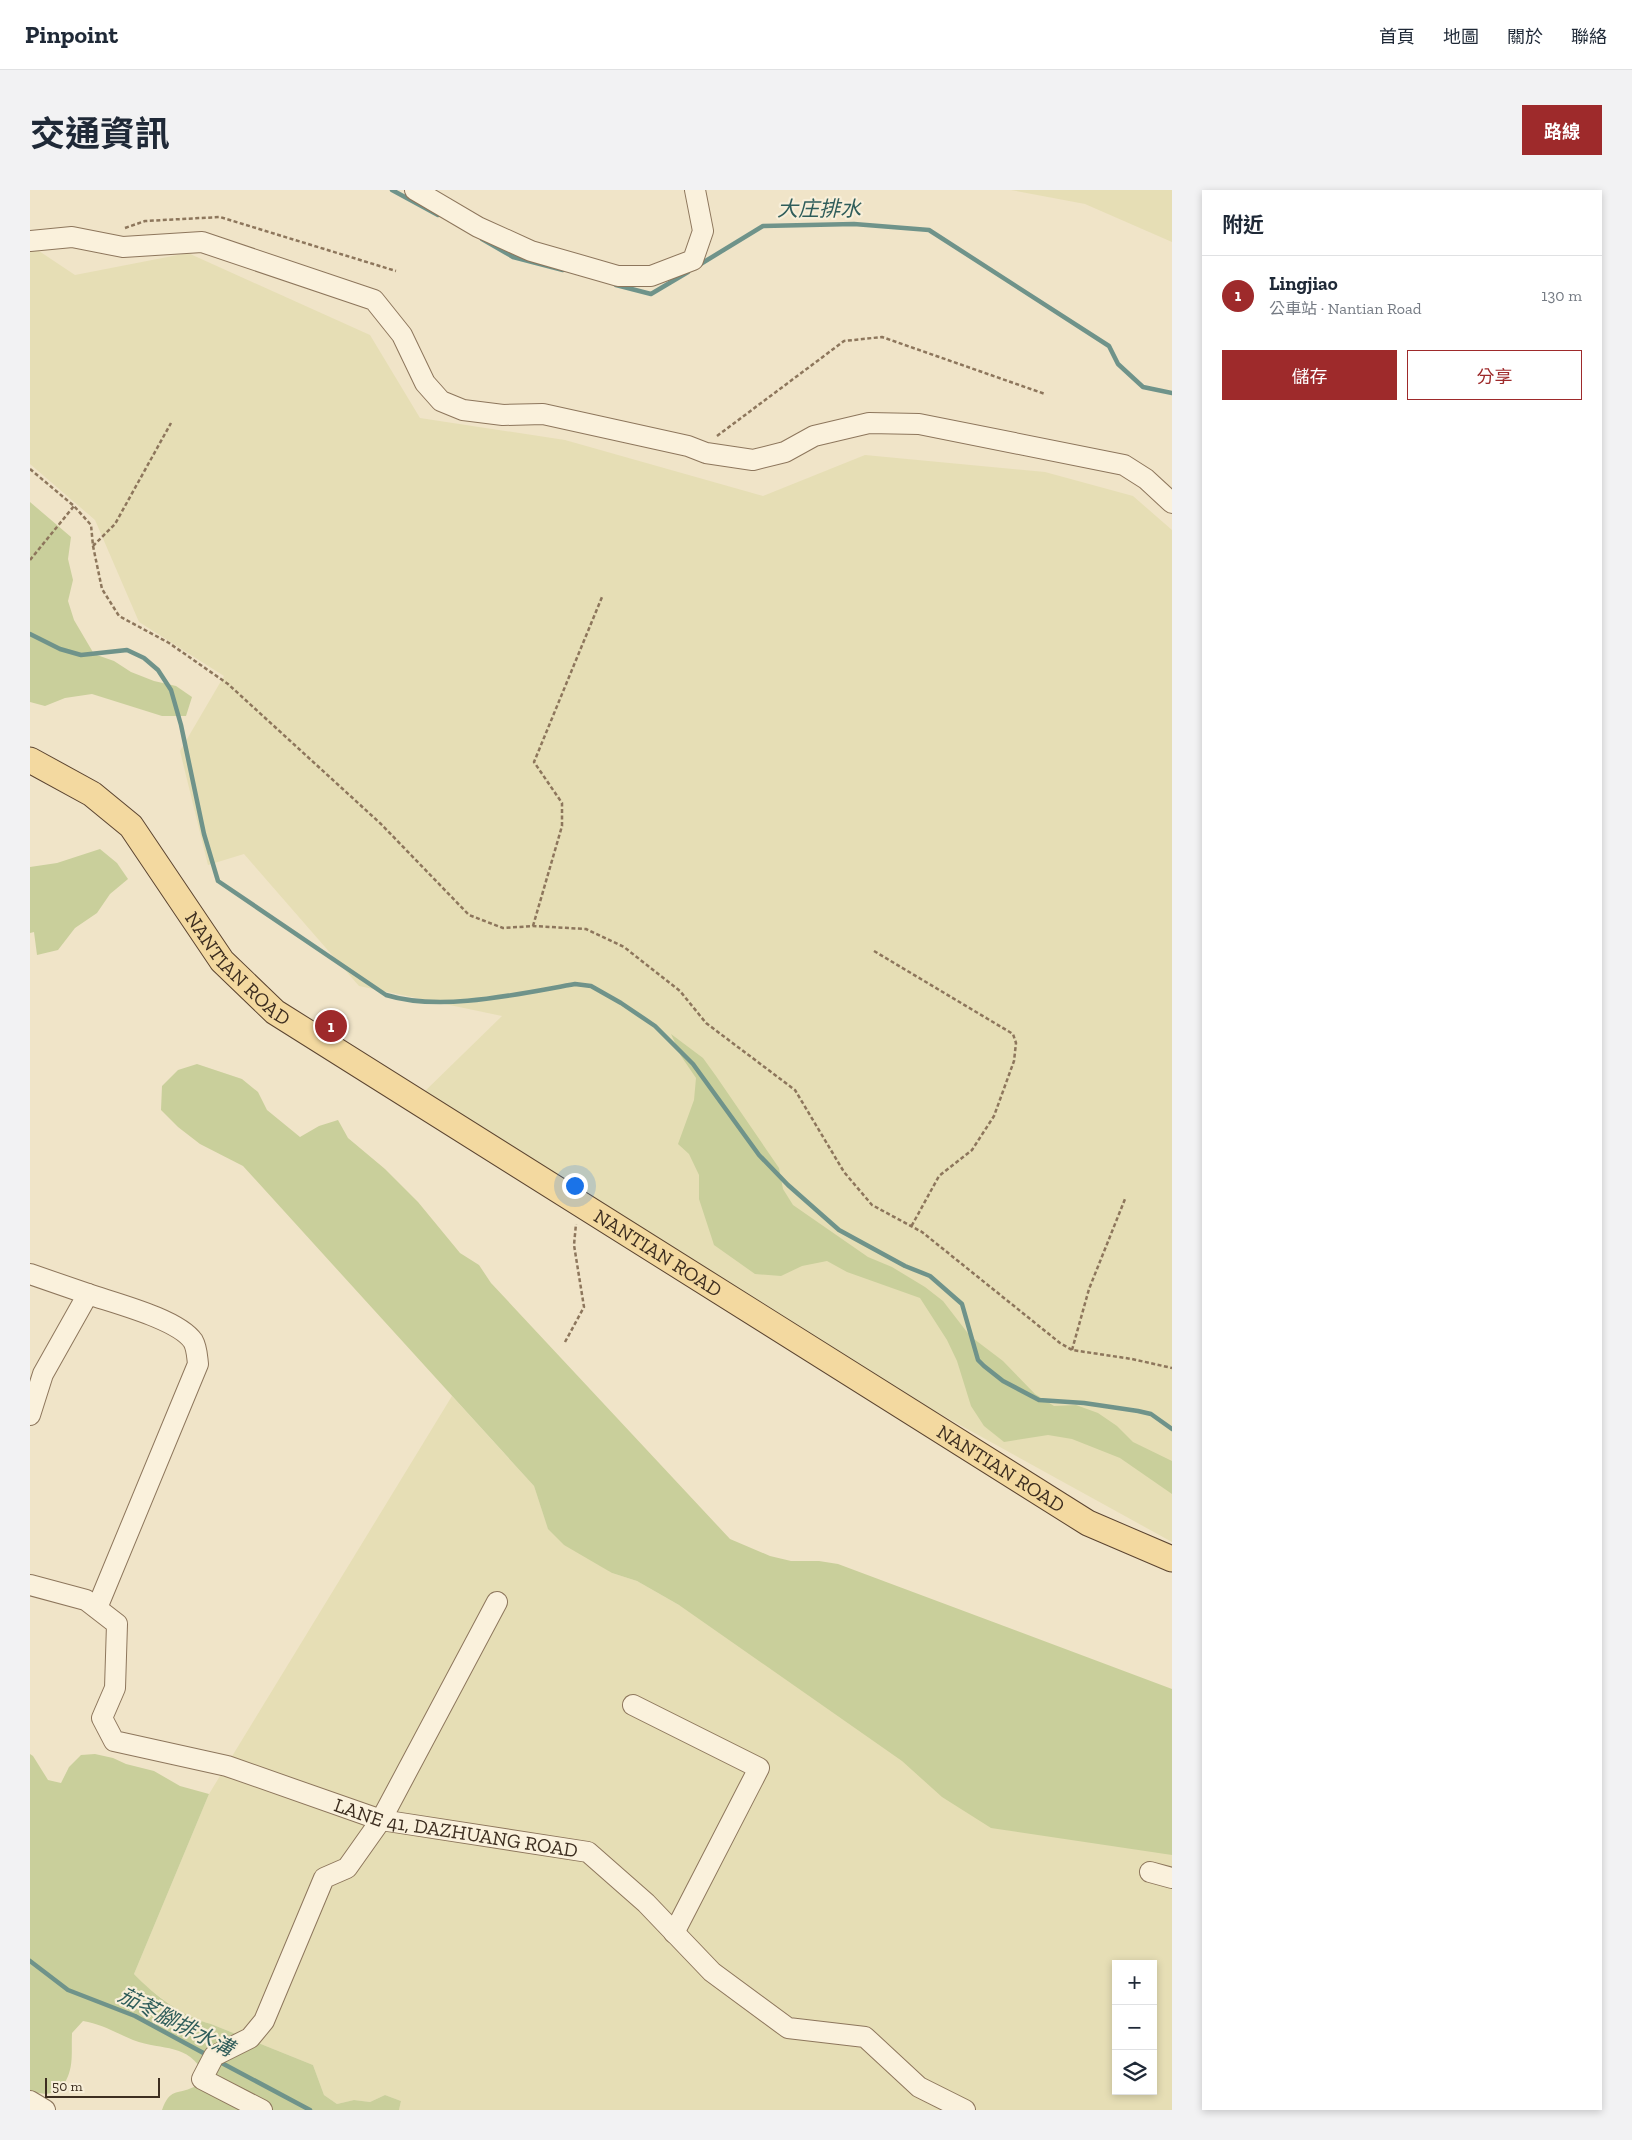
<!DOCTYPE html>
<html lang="zh-TW">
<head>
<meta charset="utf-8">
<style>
  body { margin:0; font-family:"Zilla Slab","Noto Sans TC",serif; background:#f2f2f3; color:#1f2937 }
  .controls { position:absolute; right:15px; bottom:15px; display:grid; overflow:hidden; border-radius:0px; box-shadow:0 2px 8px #0003 }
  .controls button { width:45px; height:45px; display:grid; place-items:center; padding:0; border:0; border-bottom:1px solid #e0e1e3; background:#fff; color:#1f2937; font:25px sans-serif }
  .scale { position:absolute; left:15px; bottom:12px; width:115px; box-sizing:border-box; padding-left:5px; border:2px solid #3d2e20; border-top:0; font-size:14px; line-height:18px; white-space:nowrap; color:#3d2e20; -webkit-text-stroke:4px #f7eed8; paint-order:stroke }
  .you { position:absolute; left:544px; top:995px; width:18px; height:18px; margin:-12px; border:4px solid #fff; border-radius:50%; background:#1a73e8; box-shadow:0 0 0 8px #1a73e833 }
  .badge { display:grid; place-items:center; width:32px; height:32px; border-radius:50%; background:#9e2a2b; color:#fff; font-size:16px; font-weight:700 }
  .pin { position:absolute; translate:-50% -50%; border:2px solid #fff; box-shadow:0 1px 5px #0006 }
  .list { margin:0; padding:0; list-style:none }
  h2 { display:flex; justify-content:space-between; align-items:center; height:65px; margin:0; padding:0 20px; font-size:21px }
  h2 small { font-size:16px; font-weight:400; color:#747a83 }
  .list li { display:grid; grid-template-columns:32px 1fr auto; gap:15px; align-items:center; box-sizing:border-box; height:80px; padding:0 20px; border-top:1px solid #e0e1e3 }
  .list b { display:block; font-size:19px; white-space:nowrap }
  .list p { margin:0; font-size:16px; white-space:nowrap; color:#747a83 }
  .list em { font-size:16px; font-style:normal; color:#747a83 }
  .actions { display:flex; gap:10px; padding:15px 20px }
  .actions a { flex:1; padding:11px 0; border:1px solid #9e2a2b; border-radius:0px; text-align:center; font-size:18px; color:#9e2a2b }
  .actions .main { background:#9e2a2b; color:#fff }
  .icon { flex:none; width:28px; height:28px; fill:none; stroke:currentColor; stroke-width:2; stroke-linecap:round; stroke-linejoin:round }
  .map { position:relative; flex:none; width:1142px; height:1920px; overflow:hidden; border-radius:0px }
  header { display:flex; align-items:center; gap:30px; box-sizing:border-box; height:70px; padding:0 25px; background:#fff; border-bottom:1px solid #e0e1e3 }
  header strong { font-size:24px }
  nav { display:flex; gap:28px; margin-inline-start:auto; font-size:18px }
  .intro { display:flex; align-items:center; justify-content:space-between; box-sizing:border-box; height:120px; padding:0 30px }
  h1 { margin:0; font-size:35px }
  .button { padding:12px 22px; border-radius:0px; background:#9e2a2b; color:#fff; font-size:18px; font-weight:700 }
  main { display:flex; gap:30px; padding:0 30px }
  aside { flex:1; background:#fff; border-radius:0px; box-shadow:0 2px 8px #0003 }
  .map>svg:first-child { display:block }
  .farmland { fill:#e6deb5; fill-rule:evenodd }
  .green { fill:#c9cf9b }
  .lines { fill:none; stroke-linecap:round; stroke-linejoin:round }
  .stream { stroke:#6f938a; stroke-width:4.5 }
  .minor-casing { stroke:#8d765c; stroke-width:22 }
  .major-casing { stroke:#5b4430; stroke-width:27 }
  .path { stroke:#8d765c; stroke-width:2.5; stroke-dasharray:4 2.5; stroke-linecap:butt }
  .minor { stroke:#faf1dc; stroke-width:20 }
  .major { stroke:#f3d9a0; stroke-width:25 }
  .labels { text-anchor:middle; stroke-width:4.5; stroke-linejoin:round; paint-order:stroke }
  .street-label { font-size:20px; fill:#3d2e20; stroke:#f7eed8 }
  .water-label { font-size:21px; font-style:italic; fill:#2f5d5a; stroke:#f7eed8 }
</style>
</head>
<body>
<header>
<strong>Pinpoint</strong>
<nav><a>首頁</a><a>地圖</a><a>關於</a><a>聯絡</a></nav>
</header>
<div class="intro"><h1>交通資訊</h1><a class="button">路線</a></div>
<main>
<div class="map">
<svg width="1142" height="1920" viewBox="0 0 1142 1920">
  <rect width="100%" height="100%" fill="#f0e4c8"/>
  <path class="farmland" d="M981,0h161v52l-87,-38z
    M0,55l45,30 113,-22 182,82 50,83 145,22 198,56 102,-41 180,17 88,24 39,34v1012l-279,-154 -470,-295 79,-77 -143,-30 -115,-132 -36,11 -28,-114 44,-75 -85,-54 -44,-102 -65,-56z
    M422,1206l82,90 14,42 64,45 25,8 42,24 493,236v269h-773l2,-9 -16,-6 -15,7 -16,-2 -17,4 -13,-9 -11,-30 -102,-41 -15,-4 -16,-8 -36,-27 -10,-11 75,-180zM1086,1774h37v127h-37z"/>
  <path class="green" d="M0,312l41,35 -3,22 5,21 -5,21 6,19 20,34 20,7 17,11 23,9 22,5 16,11 -6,19h-24l-70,-22 -27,4 -20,8 -15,-4z
    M70,659l17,14 11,16 -18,15 -13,19 -22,15 -17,22 -21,5 -3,-23 -4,1v-66l27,-4z
    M641,844l32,24 13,18 63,92 4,21 10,16 75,52 24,10 33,20 18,14 27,35 33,25 32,33 19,12 22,-1 22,8 19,13 16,16 39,19v33l-52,-36 -48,-19 -24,-4 -44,7 -20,-16 -13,-20 -14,-45 -10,-21 -27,-42 -73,-26 -20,-11 -25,5 -21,10 -26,-2 -41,-29 -15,-46v-24l-10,-21 -11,-10 16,-44 2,-22 -15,-22z
    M167,874l45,15 16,13 9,18 33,27 19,-11 19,-6 10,18 37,31 33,33 42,51 19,12 12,18 239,256 40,17 21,5h28l19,3 334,125v166l-181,-27 -49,-31 -40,-36 -223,-156 -42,-24 -25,-8 -48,-28 -16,-16 -14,-43 -291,-320 -43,-22 -22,-17 -17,-17 1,-24 16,-16z
    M0,1564l3,2 15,24 13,3 8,-16 12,-12 14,-1 18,4 13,6 28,7 26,15 29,8 -75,180c20,21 49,43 77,50l102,41 11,30 13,9 17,-4 16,2 15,-7 16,6 -2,9h-237c8,-22 14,-15 32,-23 4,-2 9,-7 12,-11 -20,-35 -41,-24 -73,-36 -17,-7 -31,-16 -50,-19l-11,12c-1,25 3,36 -12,58l-14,3 -16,-2z"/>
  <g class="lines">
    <path class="stream" d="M362,0l46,25
      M452,49l31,18 50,13
      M669,75l64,-39 91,-2 75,6 180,116 9,18 25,23 29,6
      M586,95l35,9 37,-22
      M0,444l30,15 21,6 46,-5 17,8 14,12 13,20 10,35 23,109 14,47 168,114c55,17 132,-1 189,-11l16,2 30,17 34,23 38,38 66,91 29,30 51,45 66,36 25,10 32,28 16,56 6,6 19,15 36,19 45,3 54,8 13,3 21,15
      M0,1771l38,29 67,26 74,40
      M188,1871l92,49"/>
    <defs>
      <g id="minor">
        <path d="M385,0l63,37 53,24 87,25h33l42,-16 10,-29 -8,-41"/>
        <path d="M0,51l42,-4 51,10 79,-5 172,58 28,35 23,48 16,18 22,9 40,5 40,-1 145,32 18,7 47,7 32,-8 29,-16 55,-13 50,1 205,41 22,14 26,24"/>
        <path d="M0,1084l58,20"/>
        <path d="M0,1225l13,-41 45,-80c26,9 90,25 105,47 4,7 4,15 5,23l-101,244"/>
        <path id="s1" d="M0,1395l56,15 31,24 -2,64 -13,30 12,23 113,25 154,54 207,32 58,51 66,69 76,56 77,9 54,50 46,23"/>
        <path d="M603,1515l126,63 -85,165"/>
        <path d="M1120,1682l22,6"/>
        <path d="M0,1911l15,9"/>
        <path d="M232,1920l-60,-31 12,-23 36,-18 14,-17 60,-143 23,-10 34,-48 116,-218"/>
      </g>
      <g id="major">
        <path id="s2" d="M0,570l62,34 39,32 91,135 53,51 813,511 84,36"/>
      </g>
    </defs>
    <use href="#minor" class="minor-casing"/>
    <use href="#major" class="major-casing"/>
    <path class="path" d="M95,38l20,-7 75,-4 176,54
      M687,246l127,-95 38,-4 163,57
      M0,279l44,37 17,19 2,21 9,43 17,27 50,27 59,41 153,140 88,91 34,13 30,-2 53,3 38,18 56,44 26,32 89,67 49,82 28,33 50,27 138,111 12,7 60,9 40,9
      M63,356l22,-22 56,-101
      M0,370l44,-54
      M503,736l29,-100v-23l-28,-41 68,-165
      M844,761l139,83 3,9 -2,18 -20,55 -22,34 -33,26 -28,51
      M535,1152l19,-35 -10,-62 2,-21
      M1042,1160l17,-61 36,-90"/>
    <use href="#minor" class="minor"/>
    <use href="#major" class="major"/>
  </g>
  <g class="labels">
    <g class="street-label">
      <text dy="7" stroke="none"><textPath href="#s2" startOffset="300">NANTIAN ROAD</textPath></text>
      <text dy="7" stroke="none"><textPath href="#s2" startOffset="810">NANTIAN ROAD</textPath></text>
      <text dy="7" stroke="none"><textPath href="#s2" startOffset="1215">NANTIAN ROAD</textPath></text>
      <text dy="7" stroke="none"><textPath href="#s1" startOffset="574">LANE 41, DAZHUANG ROAD</textPath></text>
    </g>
    <g class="water-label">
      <text x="789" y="26">大庄排水</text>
      <text transform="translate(146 1832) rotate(27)" y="7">茄苳腳排水溝</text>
    </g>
  </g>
</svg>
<div class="controls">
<button>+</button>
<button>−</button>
<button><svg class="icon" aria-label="layers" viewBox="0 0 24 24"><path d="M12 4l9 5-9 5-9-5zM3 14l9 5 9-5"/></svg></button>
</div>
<div class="scale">50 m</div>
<div class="you"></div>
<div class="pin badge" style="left:301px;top:836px">1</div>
</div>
<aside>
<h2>附近<small></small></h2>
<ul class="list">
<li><span class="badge">1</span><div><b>Lingjiao</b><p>公車站 · Nantian Road</p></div><em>130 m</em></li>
</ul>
<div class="actions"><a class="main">儲存</a><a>分享</a></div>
</aside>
</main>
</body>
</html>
